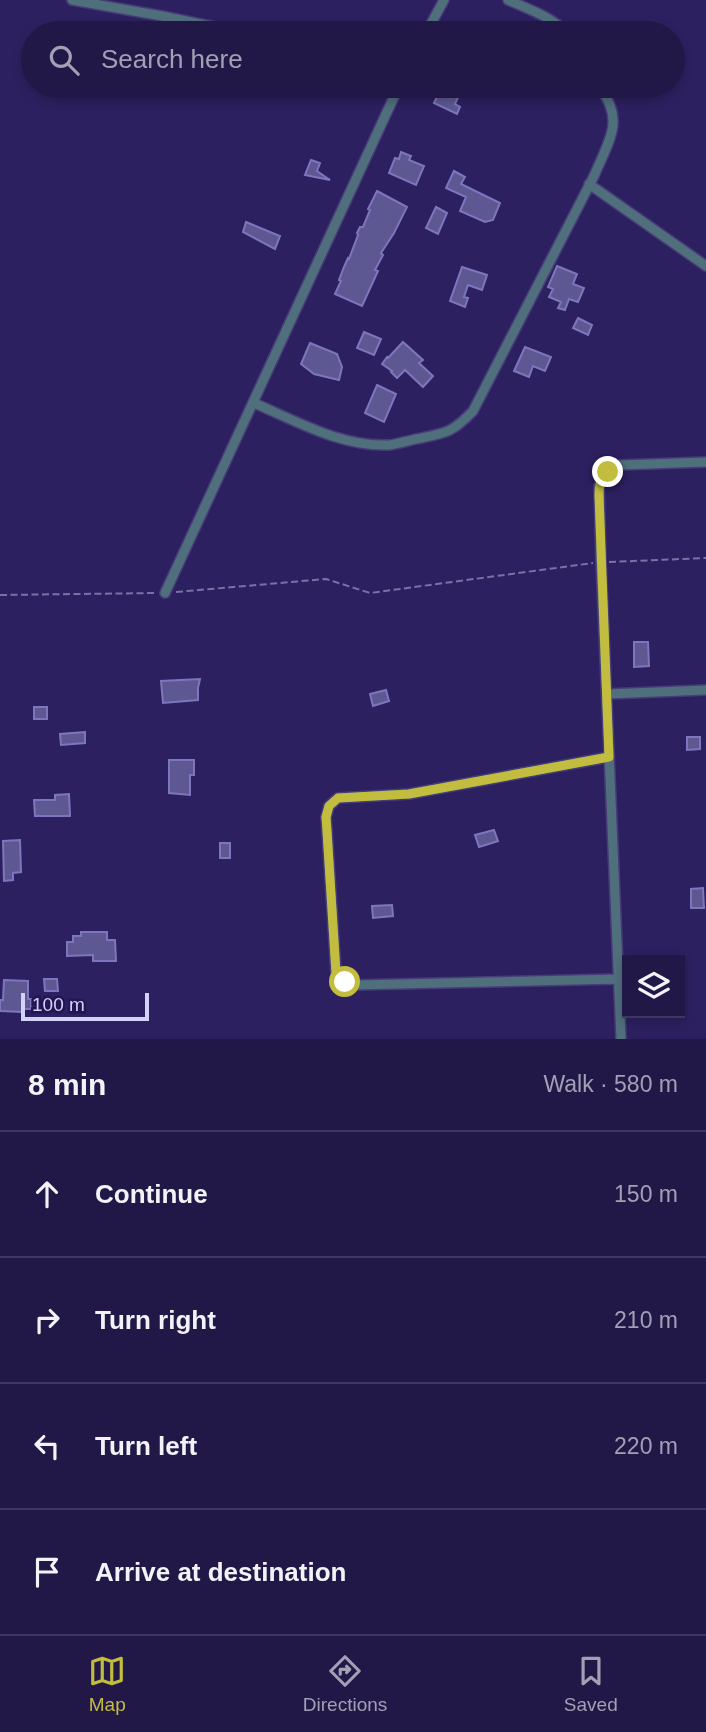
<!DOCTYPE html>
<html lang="en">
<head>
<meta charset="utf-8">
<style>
  body { margin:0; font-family:Arial,sans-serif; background:#2e2552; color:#f1f3f6 }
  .controls { position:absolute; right:21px; bottom:21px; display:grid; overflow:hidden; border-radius:0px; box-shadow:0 4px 10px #0003 }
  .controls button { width:63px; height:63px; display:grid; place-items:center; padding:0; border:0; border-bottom:2px solid #3f3760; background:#221848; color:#f1f3f6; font:35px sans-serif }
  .scale { position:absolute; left:21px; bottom:18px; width:128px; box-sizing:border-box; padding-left:7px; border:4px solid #d2d1f8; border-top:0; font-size:19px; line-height:24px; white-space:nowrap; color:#d2d1f8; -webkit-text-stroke:5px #241554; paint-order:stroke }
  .stop { position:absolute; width:21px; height:21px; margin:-16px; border:5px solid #c2bd3f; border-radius:50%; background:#fff }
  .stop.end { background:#c2bd3f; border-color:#fff; box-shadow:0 2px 7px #0008 }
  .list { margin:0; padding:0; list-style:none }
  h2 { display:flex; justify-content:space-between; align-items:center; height:91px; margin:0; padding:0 28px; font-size:30px }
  h2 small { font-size:23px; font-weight:400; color:#a2a0b4 }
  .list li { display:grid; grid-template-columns:46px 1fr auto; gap:21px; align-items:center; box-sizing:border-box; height:126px; padding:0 28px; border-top:2px solid #3f3760 }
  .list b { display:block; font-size:26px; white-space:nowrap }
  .list em { font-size:23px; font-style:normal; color:#a2a0b4 }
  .icon { flex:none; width:38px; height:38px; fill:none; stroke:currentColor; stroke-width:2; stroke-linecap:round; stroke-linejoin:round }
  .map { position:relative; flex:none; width:706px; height:1039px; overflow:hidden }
  .search { position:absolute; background:#221848; box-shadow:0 4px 10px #0003; left:21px; right:21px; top:21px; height:77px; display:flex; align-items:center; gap:18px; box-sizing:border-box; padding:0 24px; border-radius:38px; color:#a2a0b4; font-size:26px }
  .sheet { height:595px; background:#221848 }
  nav { display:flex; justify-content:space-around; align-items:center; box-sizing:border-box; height:98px; border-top:2px solid #3f3760; background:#221848; font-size:19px; color:#a2a0b4 }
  nav a { display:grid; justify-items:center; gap:4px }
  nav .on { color:#c2bd3f }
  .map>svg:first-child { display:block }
  .building { fill:#5e5892; stroke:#7d76be; stroke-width:2 }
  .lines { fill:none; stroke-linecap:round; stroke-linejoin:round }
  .minor-casing { stroke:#473c78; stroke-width:12 }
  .path { stroke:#7972a6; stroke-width:2; stroke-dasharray:7 3.5; stroke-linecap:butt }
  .minor { stroke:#506f7c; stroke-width:9 }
  .route { stroke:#c2bd3f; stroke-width:9 }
</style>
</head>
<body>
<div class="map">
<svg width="706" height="1039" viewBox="0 0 706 1039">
  <rect width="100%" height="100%" fill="#2d2060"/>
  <path class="building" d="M203,86h15v10h-15z
    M442,86h21l-8,18 5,3 -3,7 -23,-11z
    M401,152l10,4 -2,4 15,6 -8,19 -27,-12 6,-15 4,1z
    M311,160l9,3 -3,8 13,9 -25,-5z
    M454,171l11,6 -4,7 39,19 -7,17 -8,2 -25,-11 6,-14 -20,-9z
    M377,191l30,16 -13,26 -13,20 2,2 -8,15 3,1 -16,35 -27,-12 6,-13 -2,-1 5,-13 4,-9 1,1 9,-24 -1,-2 3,-6h3l7,-17 -2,-1z
    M436,207l11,6 -9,21 -12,-6z
    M246,222l34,14 -5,13 -32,-17z
    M557,266l20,8 -4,10 11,4 -6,14 -9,-3 -4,11 -7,-2 3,-6 -12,-5 4,-8 -5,-2z
    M462,267l25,8 -5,15 -14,-5 -4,12 4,1 -3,9 -15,-6z
    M578,318l14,7 -4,10 -15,-7z
    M364,332l17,7 -7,16 -17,-7z
    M403,342l20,18 -4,3 14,13 -10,11 -18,-17 -8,8 -6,-6 1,-1 -10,-7 5,-7 1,1z
    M310,343l27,11 5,13 -3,13 -25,-6 -13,-10z
    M525,347l26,10 -6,14 -12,-5 -4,11 -15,-6z
    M377,385l19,9 -12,28 -19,-9z
    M634,642h14l1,24 -15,1z
    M200,679l-2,9v12l-35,3 -2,-22z
    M386,690l3,11 -16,5 -3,-12z
    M34,707h13v12h-13z
    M85,732v11l-24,2 -1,-11z
    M687,737h13v12l-13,1z
    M169,760h25v15h-4v20l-21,-2z
    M69,794l1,22h-35l-1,-16h21v-5z
    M494,830l4,11 -19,6 -4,-12z
    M20,840l1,32 -8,1v7l-9,1 -1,-40z
    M220,843h10v15h-10z
    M703,888l1,20h-13v-19z
    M392,905l1,11 -20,2 -1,-12z
    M81,932h26v8h8l1,21h-23v-6l-26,1v-14h6v-6h8z
    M44,979h13l1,12h-13z
    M4,980l24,1v18h3v10h-8l-1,3 -22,-1v-11h3z"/>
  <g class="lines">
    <defs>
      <path id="minor" d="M72,0l90,16 82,17
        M508,0c20,9 44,17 59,33
        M426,33l18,-33
        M589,184l117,82
        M254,403c42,18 87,44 135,42 9,-1 18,-4 27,-6 29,-6 35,-5 57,-28l121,-235c6,-15 19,-38 19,-53 1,-14 -7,-26 -13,-37
        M165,593l234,-507
        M607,694l99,-4
        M609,757l-200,37 -71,4 -9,8 -3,11 1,14 9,142 9,9 9,3 265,-6
        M621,1039l-20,-477 -2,-76 3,-8 18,-13 86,-3"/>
    </defs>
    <use href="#minor" class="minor-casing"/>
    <path class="path" d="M609,562l97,-4
      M176,592l150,-13 44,14 223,-30
      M0,595l156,-2"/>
    <use href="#minor" class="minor"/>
  </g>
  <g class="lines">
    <path class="route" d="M345,982l-9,-9 -9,-142 -1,-14 3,-11 9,-8 71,-4 200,-37 -10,-261c0,-11 1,-16 9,-24"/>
  </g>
</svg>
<div class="controls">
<button><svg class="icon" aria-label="layers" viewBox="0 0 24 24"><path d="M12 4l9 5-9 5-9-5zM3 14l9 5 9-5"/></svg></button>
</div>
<div class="scale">100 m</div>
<div class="stop" style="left:345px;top:982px"></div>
<div class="stop end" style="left:608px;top:472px"></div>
<div class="search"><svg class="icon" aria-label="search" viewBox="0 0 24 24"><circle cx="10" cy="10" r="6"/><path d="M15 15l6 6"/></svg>Search here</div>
</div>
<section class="sheet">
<h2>8 min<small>Walk · 580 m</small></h2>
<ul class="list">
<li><svg class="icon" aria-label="ahead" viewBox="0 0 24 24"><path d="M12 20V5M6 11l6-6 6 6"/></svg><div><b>Continue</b></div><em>150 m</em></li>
<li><svg class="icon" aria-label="right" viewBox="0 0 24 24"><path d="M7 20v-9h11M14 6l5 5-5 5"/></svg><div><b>Turn right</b></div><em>210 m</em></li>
<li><svg class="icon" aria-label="left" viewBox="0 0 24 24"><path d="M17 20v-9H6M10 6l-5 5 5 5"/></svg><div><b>Turn left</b></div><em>220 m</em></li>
<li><svg class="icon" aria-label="arrive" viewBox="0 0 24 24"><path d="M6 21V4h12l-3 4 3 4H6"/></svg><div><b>Arrive at destination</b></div></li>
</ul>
</section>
<nav>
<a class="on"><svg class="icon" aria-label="map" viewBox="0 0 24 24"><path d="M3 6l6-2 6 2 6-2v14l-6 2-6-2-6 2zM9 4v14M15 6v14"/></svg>Map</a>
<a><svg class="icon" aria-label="directions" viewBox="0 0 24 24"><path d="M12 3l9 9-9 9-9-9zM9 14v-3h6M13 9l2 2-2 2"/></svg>Directions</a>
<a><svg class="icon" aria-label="saved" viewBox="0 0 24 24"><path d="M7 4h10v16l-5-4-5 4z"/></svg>Saved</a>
</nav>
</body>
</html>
